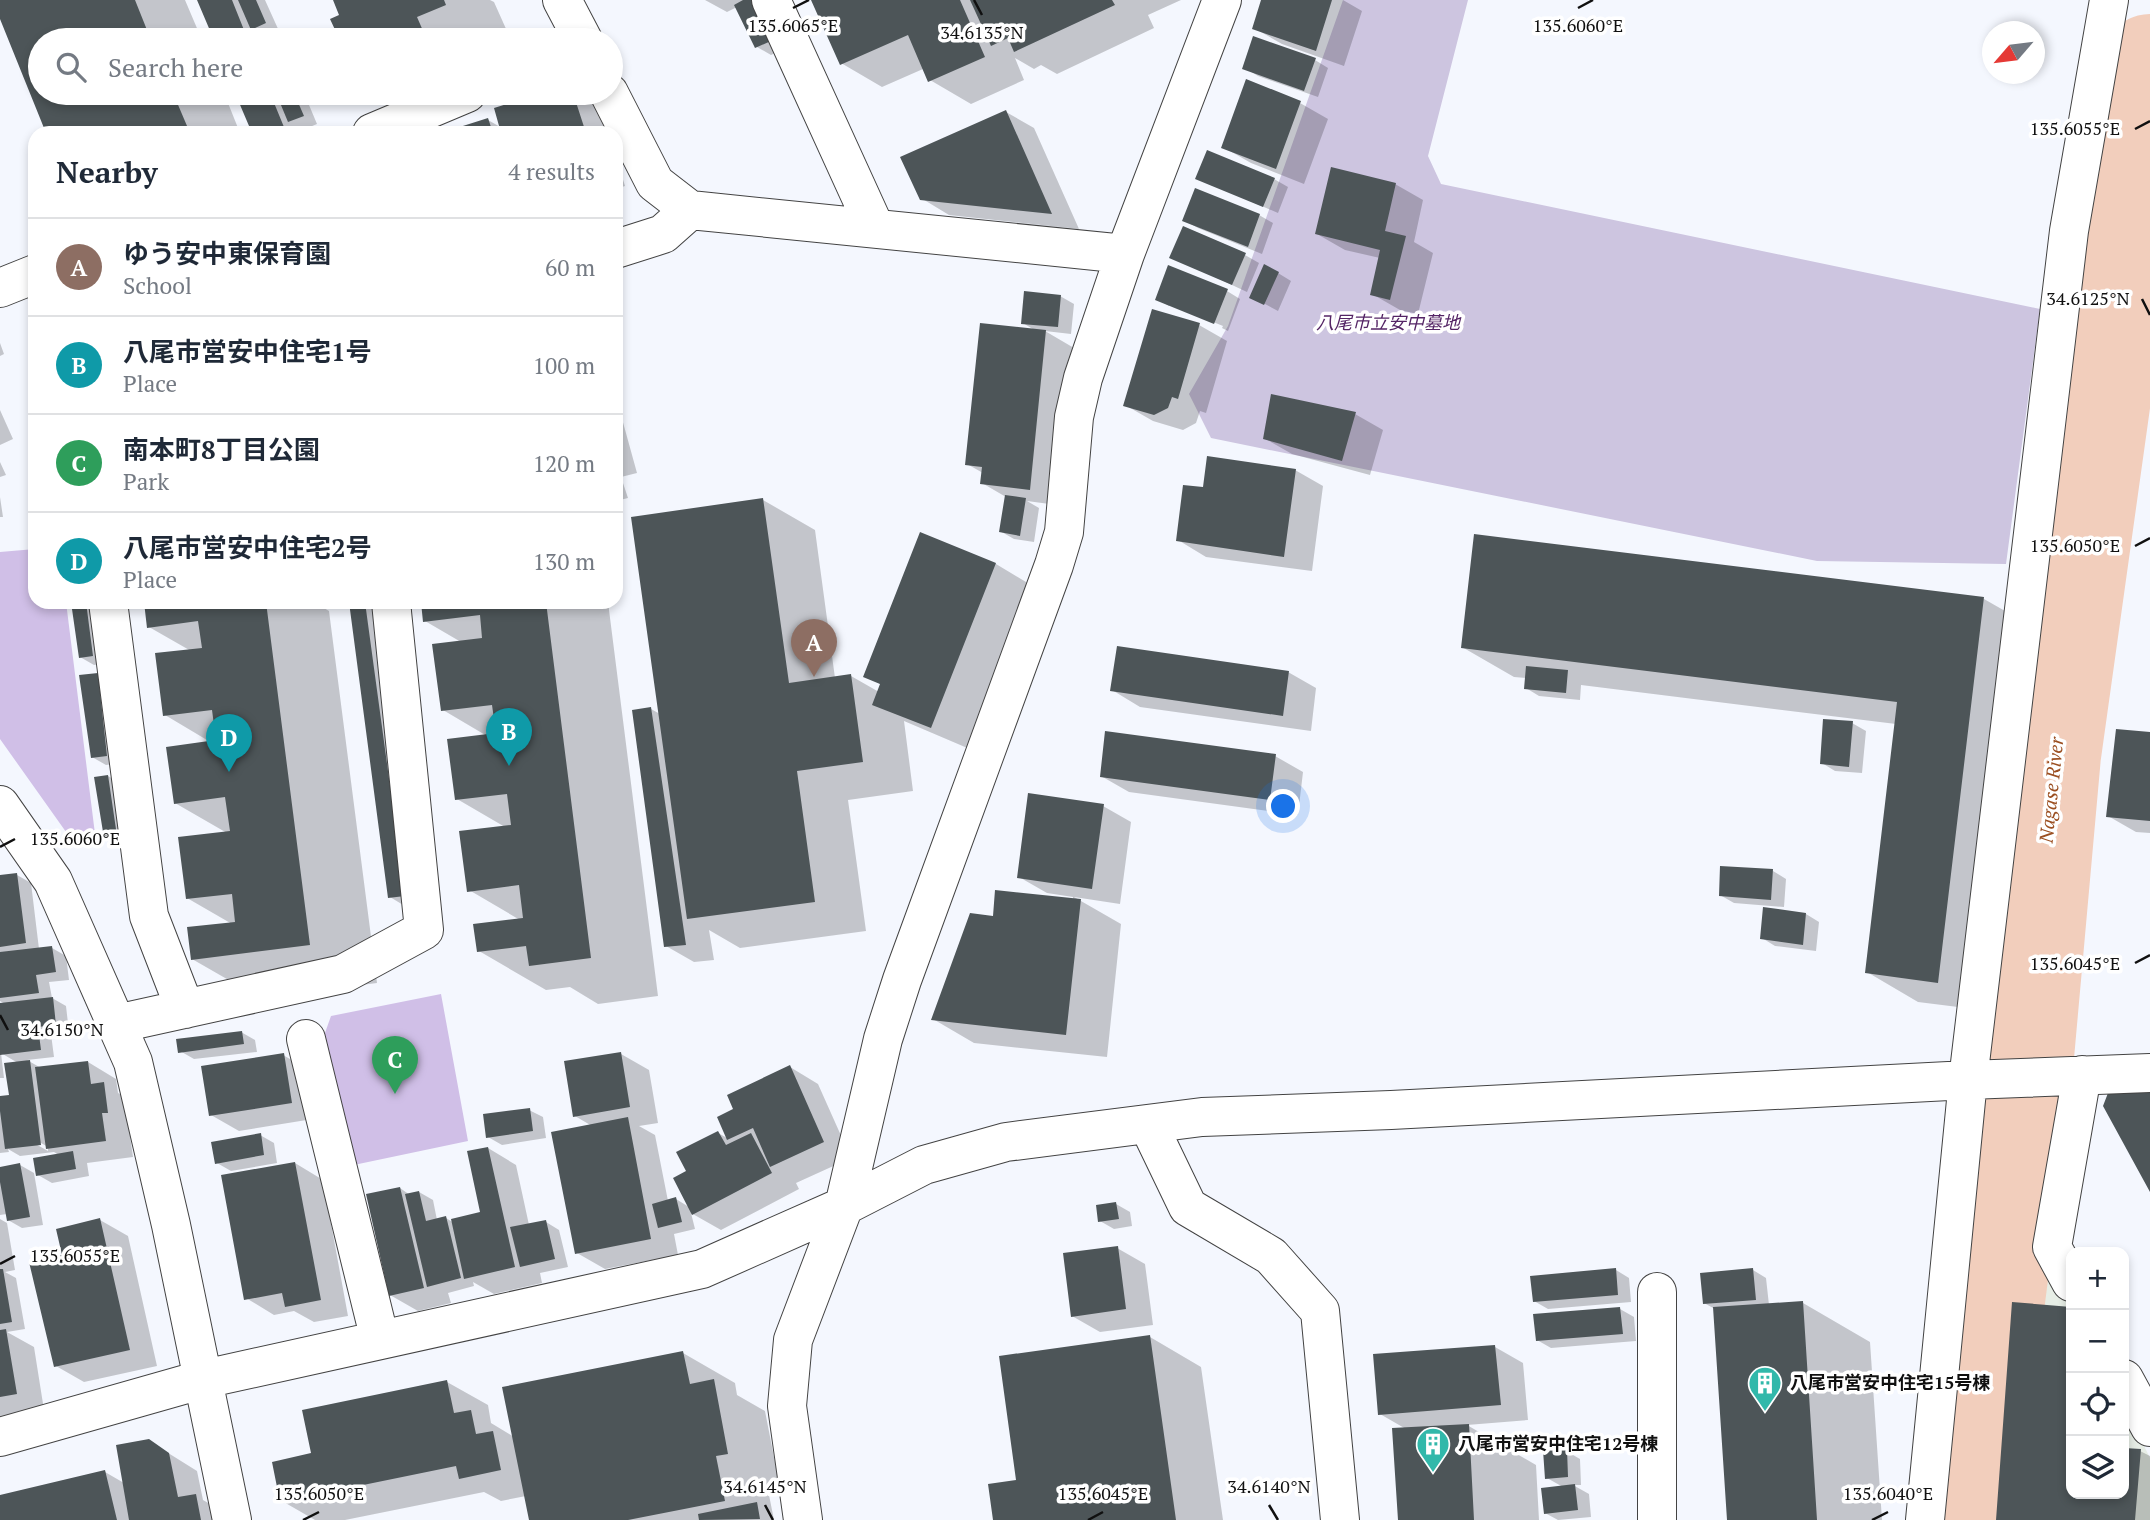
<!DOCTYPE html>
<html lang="en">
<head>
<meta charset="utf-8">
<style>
  body { margin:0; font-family:"PT Serif","Noto Sans JP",serif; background:#f2f2f3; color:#1f2937 }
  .controls { position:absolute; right:21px; bottom:21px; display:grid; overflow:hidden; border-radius:14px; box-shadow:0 4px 10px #0003 }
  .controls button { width:63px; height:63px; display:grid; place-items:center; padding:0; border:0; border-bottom:2px solid #e0e1e3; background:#fff; color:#1f2937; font:35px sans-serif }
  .compass { position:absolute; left:1982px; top:21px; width:63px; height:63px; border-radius:50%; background:#fff; box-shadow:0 4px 10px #0003; rotate:242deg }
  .you { position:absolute; left:1284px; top:807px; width:24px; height:24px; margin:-18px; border:5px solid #fff; border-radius:50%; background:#1a73e8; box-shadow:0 0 0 10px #1a73e833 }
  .badge { display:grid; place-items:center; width:46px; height:46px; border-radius:50%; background:#b45309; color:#fff; font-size:23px; font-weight:700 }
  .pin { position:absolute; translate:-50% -58px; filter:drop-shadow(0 2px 4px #0008) }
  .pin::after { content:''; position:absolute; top:37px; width:24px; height:21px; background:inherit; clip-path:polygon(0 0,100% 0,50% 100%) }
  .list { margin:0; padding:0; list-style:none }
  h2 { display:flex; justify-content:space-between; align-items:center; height:91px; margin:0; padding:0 28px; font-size:30px }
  h2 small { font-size:23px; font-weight:400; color:#747a83 }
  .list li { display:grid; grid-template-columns:46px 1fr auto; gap:21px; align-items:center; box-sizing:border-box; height:98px; padding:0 28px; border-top:2px solid #e0e1e3 }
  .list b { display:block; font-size:26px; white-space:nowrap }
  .list p { margin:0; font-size:23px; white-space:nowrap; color:#747a83 }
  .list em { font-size:23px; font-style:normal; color:#747a83 }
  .icon { flex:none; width:38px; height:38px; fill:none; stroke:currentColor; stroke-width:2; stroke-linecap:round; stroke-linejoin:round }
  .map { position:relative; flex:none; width:2150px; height:1520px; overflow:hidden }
  .search { position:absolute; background:#fff; box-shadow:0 4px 10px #0003; left:28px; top:28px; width:595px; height:77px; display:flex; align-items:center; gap:18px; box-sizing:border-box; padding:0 24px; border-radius:38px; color:#747a83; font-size:26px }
  .panel { position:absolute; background:#fff; box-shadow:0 4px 10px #0003; left:28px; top:126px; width:595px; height:483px; border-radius:21px }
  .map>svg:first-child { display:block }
  .industrial { fill:#e7eee6 }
  .green { fill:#d0bfe7 }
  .cemetery { fill:#cdc5e0 }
  .shadow { fill:#0003; fill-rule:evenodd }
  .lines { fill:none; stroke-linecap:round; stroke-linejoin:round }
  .river { stroke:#f2cebc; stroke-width:96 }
  .building { fill:#4d5558 }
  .minor-casing { stroke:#434343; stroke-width:40 }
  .minor { stroke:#fff; stroke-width:38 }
  .ticks { fill:none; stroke:#101010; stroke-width:2.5 }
  .labels { text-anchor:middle; stroke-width:7; stroke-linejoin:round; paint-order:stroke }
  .park-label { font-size:18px; font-style:italic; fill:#542465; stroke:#fff }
  .poi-label { font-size:18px; font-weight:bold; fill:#101010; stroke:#fff; text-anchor:start }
  .water-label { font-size:19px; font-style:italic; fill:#9b4f21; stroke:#fff }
  .ticks-label { font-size:18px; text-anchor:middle; fill:#101010; stroke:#fff; stroke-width:7; stroke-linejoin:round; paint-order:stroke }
</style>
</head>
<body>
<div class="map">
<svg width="2150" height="1520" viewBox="0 0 2150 1520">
  <rect width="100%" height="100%" fill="#f4f7fe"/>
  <path class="industrial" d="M2044,1244l27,55v195h53v-89l26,53v62h-157l28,-273z"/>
  <path class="green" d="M35,549v53h31l29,232 -24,5 -71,-100v-187z
    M441,994l27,147 -119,25 -29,-119 11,-31z"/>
  <path class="cemetery" d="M1343,0h125l-40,156 13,28 599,125 -34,255 -189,-3 -606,-123 -22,-44 39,-68z"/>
  <path class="shadow" d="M0,0h185l17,40h-162v53h184l16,40h-192l-48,-118z
    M199,0h66l14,31 -12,5 2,4h-54z
    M335,0h155l4,2 17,38h-162l-11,-7 4,-17z
    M705,0h48l10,7 21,42 -13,6 -14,-8 -20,-40 -10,5z
    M813,0h368l-33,15 6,13 -97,46 -16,-9 -7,4 -19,-11 9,22 -53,24 -41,-24 -7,-11 -41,18 -41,-24z
    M1263,0h80l19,11 -18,55 -62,-22 -28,-16z
    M1315,60l13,8 -10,29 -60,-21 -13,-8z
    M237,93h67l13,31 -12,5 2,4h-53z
    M549,93h33l16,9 10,31h-160l40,-13 14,8 -6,-19z
    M1300,103l28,16 -24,65 -53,-21 -28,-16z
    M1006,112l28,16 45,101 -130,-14 -28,-17z
    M616,157l9,29 -9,3z
    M1197,178l77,1 14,8 -10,26z
    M1395,184l28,16 -9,42 19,11 -15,61 -18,-4 -28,-16 8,-36 -35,-8 -28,-16z
    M1259,215l14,8 -11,31 -64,-26 -14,-8z
    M1245,255l14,8 -12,29 -75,-35z
    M1278,273l13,8 -13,30 -26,-14z
    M1227,291l13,8 -12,32 -6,-3 1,-2 -54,-22v2l-12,-7z
    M1060,296l14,8 -3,30 -26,-3 29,17 -17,157 -30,-4 12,7 -5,34 -20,-3 -14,-8 6,-34 -24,-14 1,-10 -16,-9 69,-133 -13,-8z
    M1153,311l46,14 28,16 -21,72 -6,-2 -4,12 -13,7 -30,-9 -28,-16z
    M0,343l4,11 -4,2z
    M616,397l21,76 -16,4 7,21 -12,3z
    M0,410l13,29 -13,6z
    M1355,414l28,16 -13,45 -78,-21 -28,-16z
    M0,462l6,13 -6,2z
    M1295,470l28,16 -11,85 -106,-14 -28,-17 26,-51z
    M0,497l3,20h-3z
    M763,500l52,30 20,148 16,-2 28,16 3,-7 -16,-9 55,-142 75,30 40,24 -64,162 -68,-29 9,70 -65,9 18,131 -126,17 -31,-18 5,30 -20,2 -28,-16 -15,-237 9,5z
    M1475,536l509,63 51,29 -45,383 -72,-9 -51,-30 29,-248 -315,-39 -1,15 -41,-4 -13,-8v-10l-12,-1 -52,-30z
    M73,602h25l8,61 -12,2 -14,-8z
    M146,602h168l15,9 48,372 -117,15 -68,-39 40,-35 -45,-26 40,-65 -52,-30 37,-60 -47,-28 26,-64 -42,-24z
    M351,602h40l27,312 -28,-17z
    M422,602h186l50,394 -60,8 -28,-17 -24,3 -67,-39 41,-31 -51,-30 36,-63 -48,-28 30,-63 -44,-26 18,-68 -36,-21z
    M1288,672l28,16 -5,43 -171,-24 -28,-17z
    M97,674l14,8 10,81 -15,2 -14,-8z
    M1852,723l14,8 -4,42 -27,-2 -13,-8z
    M2150,734v99l-14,-1 -28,-16z
    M1275,756l28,16 -5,43 -169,-23 -28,-16z
    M108,776l14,8 8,59 -11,2 -14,-8z
    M1103,806l28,16 -11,82 -46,-7 47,27 -14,133 -133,-14 -41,-24 62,-101 78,-18v-3l-26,-4 -28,-16z
    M1773,871l13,8 -2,28 -50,-4 -14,-8z
    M17,875l14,8 8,66 13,-1 14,8 3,24 -20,2 3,16 14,8 3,26 -18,2 3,23 -27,3 14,8 47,-6 28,17 2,14 13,7 -2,29 4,28 -46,6 2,13 -37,7 -14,-8 21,-20 -5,-3 -34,4 -12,-7 1,3 -9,1v-45l10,-11 8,-34 -17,-10 3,25h-4v-73l5,-1 -5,-3v-124zM34,1139l14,8v4l-16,-9z
    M1806,914l13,8 -3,29 -41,-5 -13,-8z
    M241,1032l14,8 2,12 -63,7 -14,-8z
    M621,1054l28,16 9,53 -19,3 16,9 13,66 8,-2 13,8v-35l29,-39 11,6 7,-29 54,-43 28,17 33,74 -55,25 3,6 -78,41 -30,-17 4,16 -21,5 4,21 -73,14 -28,-16 15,-127 -17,-10z
    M283,1055l28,16 8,47 -80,13 -28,-16z
    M529,1110l14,7 3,21 -44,7 -14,-8z
    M260,1135l14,8 3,20 -46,8 -14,-8z
    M488,1148l28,17 13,60 17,-3 13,8 9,37 -28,6 2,10 -48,11 -21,-12 1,4 -26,7 3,10 -33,8 -28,-16 10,-107 10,7 9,-3 14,8 4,20 9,-2 8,5 28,-9z
    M295,1163l28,17 25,136 -34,6 -20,-11 -20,4 -28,-17z
    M20,1165l14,8 9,52 -21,3 -14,-8 -1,-6 -7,1v-46z
    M1116,1204l14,8 2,14 -18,3 -14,-8z
    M0,1219l7,4 8,47 -10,2 11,6 9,51 -18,3 27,15 10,63 -44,7z
    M100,1220l28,16 29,130 -73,16 -28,-16 8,-110z
    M1117,1248l28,16 8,61 -53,7 -28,-16z
    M1616,1270l13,8 2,24 -83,7 -14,-8z
    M1753,1270l13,8 3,27 34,-2 67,39 12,178h-154l-13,-211 -11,-6z
    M2014,1304l57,5v185h53v-45l16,2 10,5v64h-152z
    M1620,1309l14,8 2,24 -85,7 -14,-8z
    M1150,1337l51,30 22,153h-228l23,-39z
    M1495,1347l28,16 5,57 -61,5 69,40 3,55h-140l7,-91 -26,-15z
    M683,1353l52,30 2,12 28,16 14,72 -12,2 7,35h-243l-5,-24 -25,5 -17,-9 -139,28h-30l-33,-19 31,-46 134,-73 41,23 3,18 23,14z
    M149,1441l48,30 6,29 21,12 2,8h-226v-24l105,-24 19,11z
    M1566,1451l14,8 1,26h-8l16,9 2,23 -33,3 -13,-7 18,-26 -16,-9z"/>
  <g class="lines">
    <path class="river" d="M1969,1520l52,-408 32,-357 97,-693"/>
  </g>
  <path class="building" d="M0,0h135l16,40h-111v53h133l17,40h-144l-46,-114z
    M197,0h35l16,40h-34z
    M238,0h18l10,23 -15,7z
    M333,0h111l2,5 -29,12 10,23h-80l-4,-9 -6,3 -7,-15 9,-4z
    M743,0h8l20,41 -16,7 -21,-43z
    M811,0h149l25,57 -57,25 -20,-47 -68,30z
    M970,0h142l3,5 -101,47 -6,-14 -17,8z
    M1261,0h71l-16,51 -64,-22z
    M1253,36l63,22 -12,33 -62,-22z
    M1246,79l55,22 -25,68 -55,-21z
    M235,93h35l16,39 -34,1z
    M276,93h18l10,23 -16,6z
    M543,93h30l13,40h-85l-7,-25z
    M1006,110l46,104 -132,-14 -20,-43z
    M488,118l5,15h-49v-1z
    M1207,150l68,28 -12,29 -68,-28z
    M1331,167l65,16 -11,48 21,5 -16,64 -20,-5 10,-45 -65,-16z
    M1195,188l65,26 -12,33 -66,-26z
    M1183,226l63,27 -14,32 -63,-27z
    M1264,264l15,8 -15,33 -15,-7z
    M1168,265l60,24 -14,35 -59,-24z
    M1024,291l37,4 -3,32 -37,-3z
    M1152,309l48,14 -22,76 -6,-2 -4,11 -14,7 -31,-9z
    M980,323l66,7 -16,160 -50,-6 2,-17 -17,-2z
    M1271,394l85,18 -14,49 -79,-22z
    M1207,456l89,13 -12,88 -108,-16 7,-56 20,2z
    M1005,495l21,3 -6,38 -21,-4z
    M763,498l26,185 62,-9 12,88 -66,9 18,131 -128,17 -56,-402z
    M920,532l76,31 -65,165 -59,-23 8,-21 -17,-7z
    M1474,534l510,63 -46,386 -73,-10 32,-271 -436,-54z
    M71,602h15l7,54 -14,2z
    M144,602h122l44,343 -119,15 -4,-33 48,-5 -3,-28 -46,5 -8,-62 52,-6 -5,-34 -51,7 -8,-57 50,-7 -4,-30 -49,6 -8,-63 47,-5 -4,-27 -51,7z
    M349,602h16l40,294 -17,2z
    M421,602h125l45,356 -62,8 -3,-20 -49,6 -4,-28 50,-6 -4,-33 -52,7 -8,-61 52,-6 -4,-31 -52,6 -8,-61 49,-6 -4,-28 -51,6 -9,-67 50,-6 -2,-23 -57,7z
    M1117,646l172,25 -6,45 -173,-25z
    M1526,666l42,4 -2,23 -42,-4z
    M98,673l9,83 -16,2 -12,-83z
    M651,707l35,238 -22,2 -32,-237z
    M1823,719l30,2 -4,46 -29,-3z
    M2116,729l34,3v89l-44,-4z
    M1105,731l171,23 -6,46 -170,-23z
    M108,775l9,61 -13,2 -10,-61z
    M1028,793l76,11 -12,85 -75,-11z
    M1720,866l53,3 -2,31 -52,-4z
    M17,873l9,70 -26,4v-72z
    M995,890l86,9 -15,136 -135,-15 39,-107 23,3z
    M1763,907l43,6 -3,32 -43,-6z
    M52,946l4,26 -20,3 3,18 -39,5v-46z
    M53,997l3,28 -18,2 3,23 -41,5v-52z
    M242,1031l2,13 -66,9 -2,-14z
    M621,1052l9,55 -57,10 -9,-56z
    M284,1053l8,50 -83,13 -8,-50z
    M30,1060l11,85 -36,4 -5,-38v-15l9,-1 -5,-32z
    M88,1061l3,23 13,-2 4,31h-6l4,28 -60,8 -11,-82z
    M790,1065l34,77 -54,25 -17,-39 -26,12 -10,-23 16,-8 -6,-14z
    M2108,1093h42v99l-47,-86z
    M530,1108l3,23 -47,7 -3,-24z
    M628,1117l23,122 -76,15 -24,-122z
    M718,1131l8,14 25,-12 21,40 -80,42 -19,-37 13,-7 -10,-19z
    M261,1133l3,22 -49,9 -4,-22z
    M488,1147l27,120 -51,12 -13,-60 29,-7 -13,-61z
    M73,1151l3,18 -40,7 -3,-18z
    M295,1162l26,138 -36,7 -3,-14 -38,7 -23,-125z
    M20,1163l10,54 -23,4 -7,-39v-15z
    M400,1187l24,101 -35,8 -23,-102z
    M419,1191l7,30 20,-5 15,62 -34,9 -22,-93z
    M676,1197l6,25 -24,6 -6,-24z
    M1116,1202l3,17 -21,3 -2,-17z
    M100,1218l30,132 -76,17 -25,-105 33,-7 -6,-26z
    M546,1220l9,39 -35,8 -10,-40z
    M1118,1246l8,63 -55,8 -8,-64z
    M1616,1268l2,27 -85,7 -3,-26z
    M1753,1268l3,32 -53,4 -3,-31z
    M0,1269h3l9,53 -12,2z
    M1803,1301l14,219h-90l-14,-213z
    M2012,1302l59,5 -2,113h2v74h53v-46l17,1 -6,71h-139z
    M1620,1307l3,27 -87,7 -3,-27z
    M6,1329l11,65 -17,3v-67z
    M1150,1335l26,185h-183l-5,-36 28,-4 -17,-124z
    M1495,1345l6,60 -123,10 -5,-61z
    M683,1351l7,33 24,-5 14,75 -12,2 9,45 -97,19h-99l-27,-133z
    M447,1380l7,33 17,-3 5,24 17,-3 8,39 -42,9 -3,-13 -176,36 -8,-40 39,-9 -9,-43z
    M1469,1424l5,96h-76l-6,-92z
    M149,1439l20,14 9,44 18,-3 5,26h-72l-13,-75z
    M1567,1449l1,28 -23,2 -2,-29z
    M105,1470l12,50h-117v-25z
    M1575,1484l3,26 -34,4 -3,-26z
    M757,1502l3,17 -61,1 -1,-6z"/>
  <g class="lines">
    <defs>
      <path id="minor" d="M562,0l21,40
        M771,0l104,228
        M609,93l46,90 35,27 435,44
        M372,133l95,-40
        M616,249l47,-15 27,-24
        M0,288l35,-14
        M108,602l41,314 36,93
        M0,805l53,76 80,181 38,163 61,295
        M116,1024l227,-50 81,-44 -33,-328
        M306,1039l74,301
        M1148,1124l40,83 83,49 49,55 20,209
        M2071,1282l-19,-35 30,-172
        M1657,1292v228
        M2124,1379l26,48
        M0,1437l204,-58 498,-110 142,-63 80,-41 82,-23 196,-25 189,-7 577,-30 182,-7
        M803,1520l-16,-114 6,-66 51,-134 39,-167 19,-59 152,-415 10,-33 10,-115 9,-39 42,-124 97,-254
        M1925,1520l43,-440 101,-849 40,-231"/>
    </defs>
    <use href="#minor" class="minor-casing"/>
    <use href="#minor" class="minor"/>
  </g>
  <path class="ticks" d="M974,0l8,15M793,8l16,-8M1578,8l15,-8M2135,129l15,-8M2142,299l8,16M2135,546l15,-8M0,847l15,-8M2135,963l15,-8M0,1015l8,15M0,1264l15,-8M765,1505l8,15M1269,1505l9,15M303,1520l16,-8M1088,1520l15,-8M1872,1520l16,-8"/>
  <defs>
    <symbol id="building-pin" viewBox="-11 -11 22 30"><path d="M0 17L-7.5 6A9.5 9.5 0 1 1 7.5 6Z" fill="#31b8aa" stroke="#fff"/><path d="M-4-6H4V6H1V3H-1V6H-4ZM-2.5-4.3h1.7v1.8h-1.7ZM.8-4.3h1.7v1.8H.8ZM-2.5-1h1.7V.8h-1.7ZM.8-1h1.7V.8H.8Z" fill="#fff"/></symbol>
  </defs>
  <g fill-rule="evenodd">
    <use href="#building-pin" x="1746" y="1364" width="38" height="52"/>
    <use href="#building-pin" x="1414" y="1425" width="38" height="52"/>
  </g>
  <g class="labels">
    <g class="park-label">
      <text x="1388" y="329">八尾市立安中墓地</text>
    </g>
    <g class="poi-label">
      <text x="1790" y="1389">八尾市営安中住宅15号棟</text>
      <text x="1458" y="1450">八尾市営安中住宅12号棟</text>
    </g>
    <g class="water-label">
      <text transform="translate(2051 790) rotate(-84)" y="7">Nagase River</text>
    </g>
  </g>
  <g class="ticks-label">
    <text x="1578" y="32">135.6060°E</text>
    <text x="793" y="32">135.6065°E</text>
    <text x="982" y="39">34.6135°N</text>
    <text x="2075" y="135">135.6055°E</text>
    <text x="2088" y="305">34.6125°N</text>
    <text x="2075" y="552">135.6050°E</text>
    <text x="75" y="845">135.6060°E</text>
    <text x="2075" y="970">135.6045°E</text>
    <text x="62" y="1036">34.6150°N</text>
    <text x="75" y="1262">135.6055°E</text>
    <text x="765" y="1493">34.6145°N</text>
    <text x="1269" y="1493">34.6140°N</text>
    <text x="319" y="1500">135.6050°E</text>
    <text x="1103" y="1500">135.6045°E</text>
    <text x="1888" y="1500">135.6040°E</text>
  </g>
</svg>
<div class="controls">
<button>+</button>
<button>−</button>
<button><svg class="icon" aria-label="locate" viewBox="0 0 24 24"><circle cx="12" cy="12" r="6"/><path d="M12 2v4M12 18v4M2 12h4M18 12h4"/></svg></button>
<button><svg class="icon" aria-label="layers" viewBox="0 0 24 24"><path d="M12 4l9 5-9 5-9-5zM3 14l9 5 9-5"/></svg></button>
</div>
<svg class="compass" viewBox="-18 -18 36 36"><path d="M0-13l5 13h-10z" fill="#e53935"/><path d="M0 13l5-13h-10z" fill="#747a83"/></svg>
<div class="you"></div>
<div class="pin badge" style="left:814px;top:677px;background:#8d6e63">A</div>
<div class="pin badge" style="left:509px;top:766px;background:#0f9aa8">B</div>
<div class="pin badge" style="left:395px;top:1094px;background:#2e9e5b">C</div>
<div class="pin badge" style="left:229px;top:772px;background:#0f9aa8">D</div>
<div class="search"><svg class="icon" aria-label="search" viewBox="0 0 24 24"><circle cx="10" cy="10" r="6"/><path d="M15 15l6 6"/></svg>Search here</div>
<section class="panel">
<h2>Nearby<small>4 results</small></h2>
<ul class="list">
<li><span class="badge" style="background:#8d6e63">A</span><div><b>ゆう安中東保育園</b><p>School</p></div><em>60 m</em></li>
<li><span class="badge" style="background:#0f9aa8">B</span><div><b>八尾市営安中住宅1号</b><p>Place</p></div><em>100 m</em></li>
<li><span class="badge" style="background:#2e9e5b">C</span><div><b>南本町8丁目公園</b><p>Park</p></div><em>120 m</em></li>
<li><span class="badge" style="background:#0f9aa8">D</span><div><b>八尾市営安中住宅2号</b><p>Place</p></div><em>130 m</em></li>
</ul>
</section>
</div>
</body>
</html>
